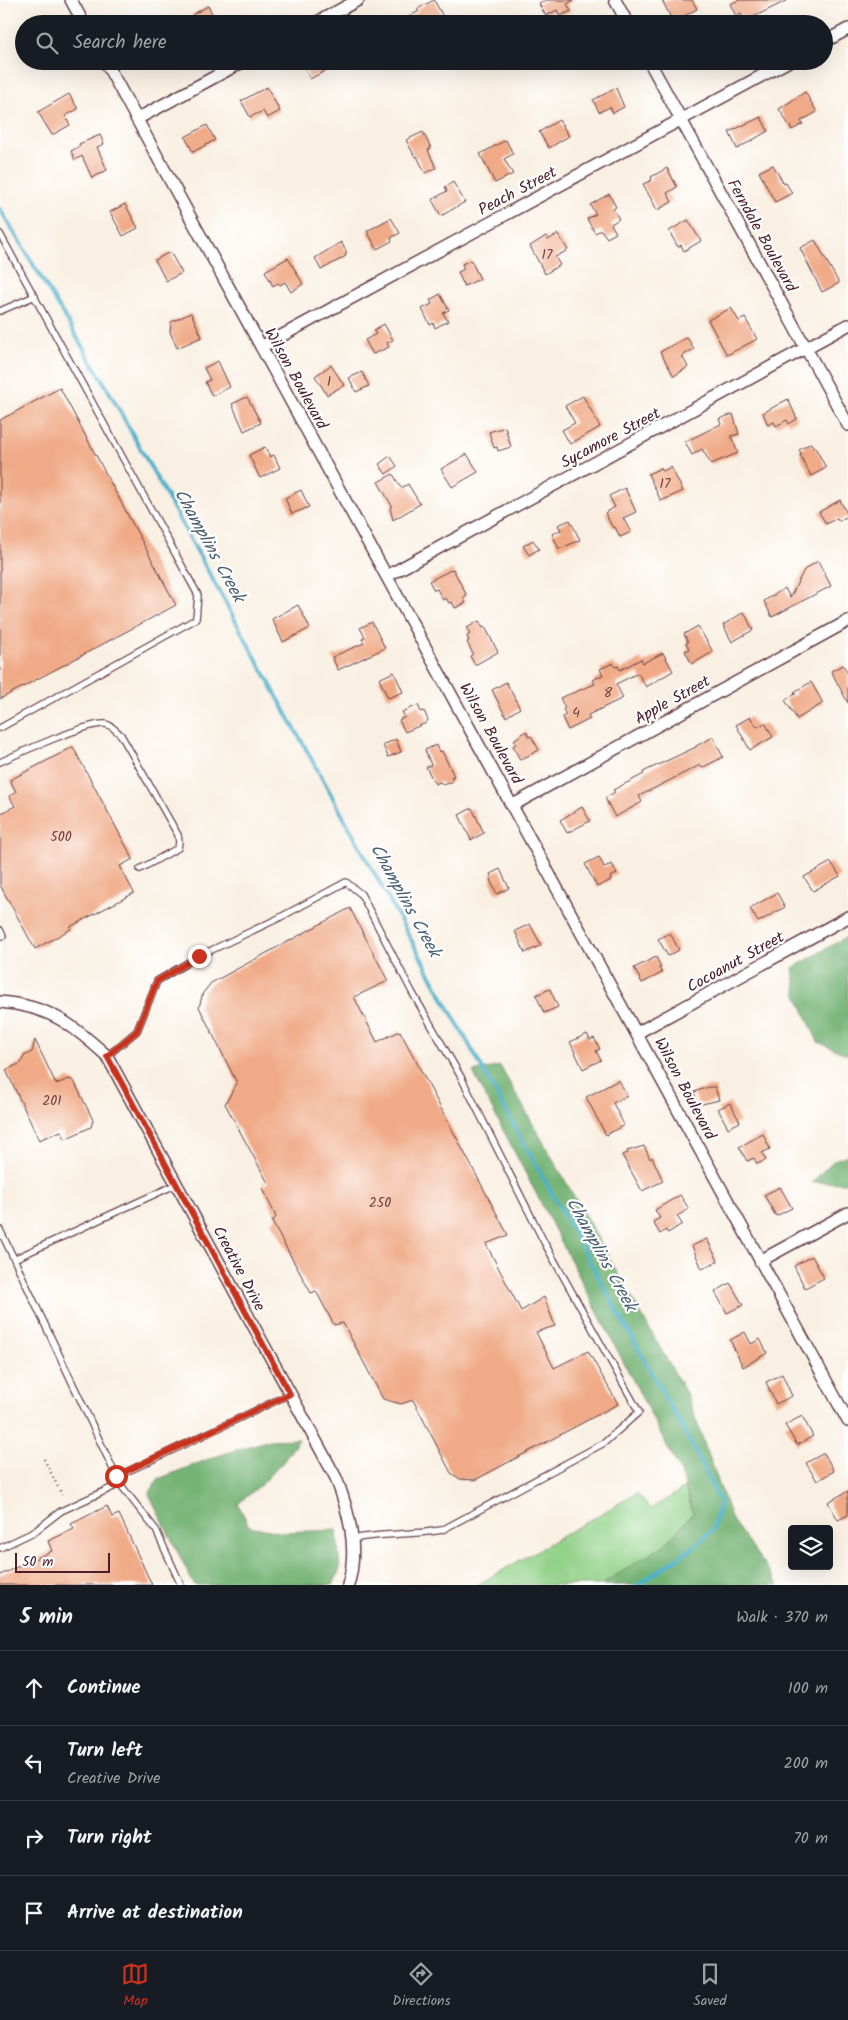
<!DOCTYPE html>
<html lang="en">
<head>
<meta charset="utf-8">
<style>
  body { margin:0; font-family:Kalam,sans-serif; background:#20242c; color:#f1f3f6 }
  .controls { position:absolute; right:15px; bottom:15px; display:grid; overflow:hidden; border-radius:5px; box-shadow:0 5px 20px #0002 }
  .controls button { width:45px; height:45px; display:grid; place-items:center; padding:0; border:0; border-bottom:1px solid #363941; background:#171b24; color:#f1f3f6; font:25px sans-serif }
  .scale { position:absolute; left:15px; bottom:12px; width:95px; box-sizing:border-box; padding-left:5px; border:2px solid #4a1f2b; border-top:0; font-size:14px; line-height:18px; white-space:nowrap; color:#4a1f2b; -webkit-text-stroke:4px #fff; paint-order:stroke }
  .stop { position:absolute; width:15px; height:15px; margin:-11px; border:4px solid #c8321e; border-radius:50%; background:#fff }
  .stop.end { background:#c8321e; border-color:#fff; box-shadow:0 1px 5px #0008 }
  .list { margin:0; padding:0; list-style:none }
  h2 { display:flex; justify-content:space-between; align-items:center; height:65px; margin:0; padding:0 20px; font-size:21px }
  h2 small { font-size:16px; font-weight:400; color:#9ea1a6 }
  .list li { display:grid; grid-template-columns:32px 1fr auto; gap:15px; align-items:center; box-sizing:border-box; height:75px; padding:0 20px; border-top:1px solid #363941 }
  .list b { display:block; font-size:19px; white-space:nowrap }
  .list p { margin:0; font-size:16px; white-space:nowrap; color:#9ea1a6 }
  .list em { font-size:16px; font-style:normal; color:#9ea1a6 }
  .icon { flex:none; width:28px; height:28px; fill:none; stroke:currentColor; stroke-width:2; stroke-linecap:round; stroke-linejoin:round }
  .map { position:relative; flex:none; width:848px; height:1585px; overflow:hidden }
  .search { position:absolute; background:#171b24; box-shadow:0 5px 20px #0002; left:15px; right:15px; top:15px; height:55px; display:flex; align-items:center; gap:12px; box-sizing:border-box; padding:0 18px; border-radius:28px; color:#9ea1a6; font-size:19px }
  .sheet { height:365px; background:#171b24 }
  nav { display:flex; justify-content:space-around; align-items:center; box-sizing:border-box; height:70px; border-top:1px solid #363941; background:#171b24; font-size:14px; color:#9ea1a6 }
  nav a { display:grid; justify-items:center; gap:2px }
  nav .on { color:#c8321e }
  .map>svg:first-child { display:block }
  .green { fill:#92d188; stroke:#6e785a }
  .forest { fill:#75b374; stroke:#606950 }
  .lines { fill:none; stroke-linecap:round; stroke-linejoin:round }
  .stream { stroke:#4cb0cb; stroke-width:4 }
  .building { fill:#f0aa87 }
  .service-casing { stroke:#643e47; stroke-width:8 }
  .minor-casing { stroke:#643e47; stroke-width:14 }
  .path { stroke:#643e47; stroke-width:2.5; stroke-dasharray:1 4; stroke-linecap:butt }
  .service { stroke:#fff; stroke-width:5.5 }
  .minor { stroke:#fff; stroke-width:11 }
  .route { stroke:#c8321e; stroke-width:6 }
  .labels { text-anchor:middle; stroke-width:4.5; stroke-linejoin:round; paint-order:stroke }
  .number-label { font-size:14px; fill:#744242 }
  .street-label { font-size:16px; fill:#4a1f2b; stroke:#fff }
  .water-label { font-size:18px; font-style:italic; fill:#4b6073; stroke:#fff }
</style>
</head>
<body>
<div class="map">
<svg width="848" height="1585" viewBox="0 0 848 1585">
  <rect width="100%" height="100%" fill="#fff"/>
  <filter id="ink" filterUnits="userSpaceOnUse"><feTurbulence type="fractalNoise" baseFrequency=".02" numOctaves="2"/><feDisplacementMap in="SourceGraphic" scale="10" xChannelSelector="R" yChannelSelector="G"/><feConvolveMatrix kernelMatrix="1 2 1 2 8 2 1 2 1" color-interpolation-filters="sRGB"/></filter>
  <filter id="wash" filterUnits="userSpaceOnUse"><feTurbulence type="fractalNoise" baseFrequency=".0096" numOctaves="4" result="noise"/><feDisplacementMap in="SourceGraphic" scale="20" xChannelSelector="R" yChannelSelector="G"/><feGaussianBlur stdDeviation="1.12" result="paint"/><feColorMatrix in="noise" values="0 0 0 0 0 0 0 0 0 0 0 0 0 0 0 0 0 1.4 0 .05"/><feComposite in="paint" operator="in"/></filter>
  <g filter="url(#wash)">
    <rect width="100%" height="100%" fill="#f9f0e3"/>
    <path class="green" d="M685,1488l8,25 -27,31 -65,41h-124l160,-92 13,16z"/>
    <path class="forest" d="M848,936v119l-30,-13 -21,-47 -4,-27z
      M500,1066l187,329 45,125 47,65h-178l65,-41 27,-31 -12,-40 -208,-401z
      M848,1155v28l-36,-1 22,-22z
      M299,1439l-16,23 -19,20 -26,22 11,22 31,6 57,-2 3,39 -7,16h-139l-45,-91 9,-15 56,-22 55,-17z"/>
    <g class="lines">
      <path class="stream" d="M0,209l106,177 346,628 245,440 23,48 -7,27 -18,17 -57,39"/>
    </g>
    <g id="blocks">
      <path class="building" d="M434,0l13,24h-51l23,-13 -2,-2z
        M546,0h28l-7,4 4,7 -11,5 -3,-6 -11,6 -7,-12z
        M662,0h30l5,9 -24,13z
        M739,0h49l-43,21 -4,-7 -5,2 -6,-12z
        M208,6l10,18h-22l-4,-9z
        M310,61h12l5,9 -17,9 -7,-14z
        M267,87l13,24 -13,7 -4,-7 -13,6 -9,-16z
        M616,88l8,19 -11,6 -3,-6 -11,5 -6,-12z
        M805,92l12,20 -16,9 2,3 -11,6 -13,-21z
        M69,94l9,15 -13,7 5,9 -18,10 -14,-23z
        M761,117l7,14 -31,18 -8,-17z
        M559,120l10,16 -20,12 -10,-16z
        M207,125l8,15 -22,12 -8,-15z
        M423,132l8,16 -3,2 8,18 -11,5 -8,-17 -2,1 -9,-17z
        M100,135l4,9 -7,3 10,23 -15,8 -10,-22 -7,4 -4,-9 9,-5 -1,-2z
        M506,140l7,14 -9,5 9,15 -18,9 -15,-29z
        M773,165l11,19 2,-1 6,10 -17,9 -16,-30z
        M667,168l10,19 -10,6 5,9 -15,8 -14,-26 9,-4 -1,-3z
        M453,182l12,20 -24,14 -9,-16 15,-9 -2,-4z
        M609,194l7,13 -3,2 6,10 -8,5 5,9 -9,5 -6,-8 -6,3 -8,-14 9,-5 -6,-9z
        M125,204l13,24 -15,8 -13,-24z
        M391,218l9,15 -9,5 1,3 -15,8 -10,-18z
        M688,220l13,21 -17,10 -3,-6 -3,2 -9,-16z
        M558,234l10,16 -13,7 5,8 -15,9 -15,-28 16,-10 2,4z
        M815,240l24,43 -17,9 -22,-44z
        M341,242l6,11 -2,1 1,2 -25,14 -6,-12z
        M170,252l12,21 -16,8 -11,-21z
        M288,258l15,26 -12,8 -6,-10 -5,3 -2,-2 -5,3 -8,-15z
        M471,260l9,19 -16,7 -6,-14 6,-3 -2,-5z
        M440,294l9,16 -6,3 5,8 -13,7 -2,-5 -3,2 -8,-16 10,-5 -2,-4z
        M731,308l8,13 6,-3 12,21 -30,16 -19,-35z
        M191,313l11,24 -25,11 -7,-16 1,-10z
        M384,324l9,16 -6,3 2,4 -16,7 -8,-14 11,-6 -2,-4z
        M687,337l7,12 -12,7 6,11 -14,9 -14,-24z
        M218,361l12,26 -18,9 -7,-14 5,-2 -6,-12z
        M331,365l13,20 -17,10 -12,-19z
        M362,372l7,14 -13,6 -7,-14z
        M60,388l116,217 -176,94v-279z
        M583,396l17,31 -30,17 -8,-14 13,-7 -10,-17z
        M247,397l14,26 -17,8 -12,-27z
        M788,399l9,20 -8,5 -2,-4 -11,6 -2,-4 -6,3 -5,-12z
        M733,414l6,20 -8,2 7,17 -27,11 -9,-15 -10,6 -7,-13 36,-18 -2,-5z
        M505,427l6,20 -13,4 -1,-4 -3,1 -5,-16z
        M811,443l2,5 2,-1 11,21 -15,8 -11,-21 2,-1 -3,-4z
        M265,447l5,10 4,-2 6,13 -20,10 -11,-23z
        M467,454l11,18 -26,15 -11,-18z
        M390,456l7,10 -11,8 -7,-10z
        M671,467l12,24 -22,10 -13,-27 13,-6 2,3z
        M393,474l8,14 7,-4 12,20 -27,16 -3,-12 2,-2 -14,-24z
        M625,488l11,24 -13,6 8,14 -11,5 -5,-10 -2,1 -8,-15 10,-6 -6,-11z
        M301,490l8,17 -17,7 -7,-16z
        M840,500l8,16 -9,5 -2,-3 -11,6 -7,-12z
        M570,520l10,20 -21,9 -7,-15 9,-4 -3,-5z
        M533,540l6,9 -10,6 -6,-9z
        M818,561l13,25 -59,31 -8,-16 21,-13 5,10 14,-28z
        M453,569l14,27 -4,2 3,5 -11,5 -3,-6 -3,1 -3,-5 -3,2 -6,-11 -3,1 -5,-9z
        M298,605l12,23 -27,14 -11,-23z
        M744,612l9,18 -21,12 -9,-17z
        M479,621l4,7 2,-1 13,25 -23,13 -5,-9 3,-2 -6,-12 2,-1 -2,-5 3,-2 -3,-6z
        M372,622l13,26 -47,22 -6,-13 32,-14 -2,-4 3,-2 -5,-9z
        M698,626l15,26 -21,12 -7,-13 4,-2 -3,-6 2,-1 -4,-8z
        M663,653l10,18 -27,16 -8,-14 -22,11 7,14 -35,17 2,4 -22,11 -6,-13 4,-2 -3,-6 2,-1 -5,-10 35,-14 -2,-4 10,-5 -3,-6 13,-6 2,4 3,-1 2,4 21,-11 2,4z
        M843,665l5,9v29l-17,-32z
        M394,672l9,20 -15,6 -9,-19z
        M506,682l14,26 -14,9 -14,-27z
        M811,682l12,21 -26,16 -12,-19 11,-6 -2,-2z
        M418,705l3,7 3,-1 4,9 -2,3 -21,9 -6,-12 6,-3 -3,-5z
        M750,717l7,10 8,-4 8,14 -23,13 -14,-25z
        M526,731l3,6 2,-1 8,14 -19,10 -7,-14 3,-2 -2,-4z
        M713,737l10,20 -21,11 -2,-3 -61,31 3,6 -27,15 -10,-19 10,-6 -2,-2 31,-16 -1,-2 53,-25v-1z
        M396,739l5,13 -13,5 -5,-12z
        M436,745l3,7 3,-1 12,25 -3,1 2,4 -9,4 -4,-3 -5,2 -9,-17 5,-2 -6,-15z
        M73,747l60,112 -13,7 14,27 -64,34 1,2 -36,20 -35,-64v-71l15,-8 -6,-10 7,-4 -6,-12z
        M582,807l8,14 -23,12 -7,-13z
        M472,808l12,25 -13,7 -12,-25z
        M599,857l5,10 8,-3 5,10 -7,3 1,3 -14,7 -12,-23z
        M831,862l9,14 -27,15 -9,-14z
        M500,869l9,19 -12,6 -7,-14 2,-1 -2,-5z
        M777,893l8,14 -27,15 -8,-14z
        M350,908l38,73 -34,16 23,45 23,-11 108,204 -22,9 35,67 23,-14 11,29 -19,6 18,36 34,-17 30,53 -143,76 -15,-1 -9,-6 -38,-73 -12,4 -18,-5 -40,-76 -9,2 -18,-34 -5,2 -39,-71 4,-5 -14,-31 6,-3 -43,-79 12,-21 -38,-76 4,-14 8,-10z
        M530,924l11,21 -16,8 -10,-22z
        M670,933l9,17 -11,6 -10,-17z
        M656,957l5,10 -2,1 3,5 -20,10 -8,-15z
        M550,989l8,18 -14,6 -8,-18z
        M587,1034l3,6 4,-2 6,11 -4,2 5,9 -18,9 -13,-27z
        M35,1040l21,44 13,-5 5,2 19,39 -2,7 -26,12 -4,-8 -22,9 -33,-70 15,-7 3,-7 8,-4z
        M619,1080l8,16 -14,7 11,22 -18,10 -20,-38z
        M709,1087h6l4,13 -21,5 -4,-13z
        M730,1103l10,19 -12,6 -10,-19z
        M763,1134l7,15 -8,4 4,7 -9,4 -3,-6 -7,3 -8,-14z
        M644,1146l6,13 2,-2 11,24 -21,10 -20,-36 6,-2 -1,-2z
        M780,1187l12,21 -16,8 -12,-21z
        M680,1195l9,14 -12,7 5,8 -14,9 -2,-3 -6,4 -7,-12 7,-4 -5,-8z
        M707,1239l11,22 -16,8 -10,-23z
        M812,1256l12,22 -19,10 -11,-22z
        M730,1283l13,22 -16,8 -12,-21z
        M745,1332l6,12 9,-5 7,14 -24,14 -13,-27z
        M782,1374l10,22 -16,8 -10,-22z
        M802,1416l11,20 -16,9 -12,-20z
        M824,1453l10,18 -17,10 -11,-18z
        M848,1491v24l-10,5 -10,-18z
        M107,1506l5,11 7,-3 33,71h-152v-10l52,-24 -4,-10 26,-12 -3,-5z"/>
    </g>
  </g>
  <g filter="url(#ink)">
    <use href="#blocks" fill-opacity="0" stroke="#643e47" stroke-width="1"/>
    <g class="lines">
      <defs>
        <path id="service" d="M0,234l198,361 -2,24 -196,109
          M0,311l35,-15
          M0,762c19,-9 88,-40 105,-38 7,1 11,7 16,11l57,100 1,7 -1,6 -38,21
          M0,930l3,6h-3
          M107,1056l30,-25 20,-50 42,-25 78,-37 69,-37 15,12 51,98 49,85 83,165 95,170 -35,31 -162,87c-30,5 -60,3 -90,9
          M0,1230l14,29
          M116,1477l174,-83
          M120,1484l-106,-225 163,-75
          M0,1548l34,-16 27,-21 59,-27 36,46 25,55"/>
        <path id="minor" d="M71,0l13,24
          M615,0l13,24
          M314,24l44,-24
          M824,42l24,-13
          M105,61l743,1360
          M649,61l199,364
          M137,119l107,-58
          M261,347l528,-286
          M387,576l461,-251
          M513,805l335,-184
          M0,1002c49,4 72,22 107,54l229,422c13,34 23,71 12,107
          M637,1033l211,-116
          M760,1261l88,-48"/>
      </defs>
      <use href="#service" class="service-casing"/>
      <use href="#minor" class="minor-casing"/>
      <path class="path" d="M44,1459l18,36"/>
      <use href="#service" class="service"/>
      <use href="#minor" class="minor"/>
    </g>
  </g>
  <g class="lines" filter="url(#ink)">
    <path class="route" d="M116,1476l174,-82 -183,-338 30,-25 20,-50 42,-25"/>
  </g>
  <g class="labels">
    <g class="number-label">
      <text x="547" y="259">17</text>
      <text x="329" y="386">1</text>
      <text x="665" y="488">17</text>
      <text x="608" y="697">8</text>
      <text x="576" y="717">4</text>
      <text x="61" y="841">500</text>
      <text x="52" y="1105">201</text>
      <text x="380" y="1207">250</text>
    </g>
    <g class="street-label">
      <text transform="translate(517 190) rotate(-28)" y="6">Peach Street</text>
      <text transform="translate(763 235) rotate(61)" y="6">Ferndale Boulevard</text>
      <text transform="translate(297 378) rotate(61)" y="6">Wilson Boulevard</text>
      <text transform="translate(610 437) rotate(-28)" y="6">Sycamore Street</text>
      <text transform="translate(672 699) rotate(-29)" y="6">Apple Street</text>
      <text transform="translate(492 733) rotate(61)" y="6">Wilson Boulevard</text>
      <text transform="translate(735 961) rotate(-29)" y="6">Cocoanut Street</text>
      <text transform="translate(686 1088) rotate(62)" y="6">Wilson Boulevard</text>
      <text transform="translate(240 1268) rotate(62)" y="6">Creative Drive</text>
    </g>
    <g class="water-label">
      <text transform="translate(210 545) rotate(61)" y="6">Champlins Creek</text>
      <text transform="translate(406 900) rotate(61)" y="6">Champlins Creek</text>
      <text transform="translate(602 1254) rotate(61)" y="6">Champlins Creek</text>
    </g>
  </g>
</svg>
<div class="controls">
<button><svg class="icon" aria-label="layers" viewBox="0 0 24 24"><path d="M12 4l9 5-9 5-9-5zM3 14l9 5 9-5"/></svg></button>
</div>
<div class="scale">50 m</div>
<div class="stop" style="left:116px;top:1476px"></div>
<div class="stop end" style="left:199px;top:956px"></div>
<div class="search"><svg class="icon" aria-label="search" viewBox="0 0 24 24"><circle cx="10" cy="10" r="6"/><path d="M15 15l6 6"/></svg>Search here</div>
</div>
<section class="sheet">
<h2>5 min<small>Walk · 370 m</small></h2>
<ul class="list">
<li><svg class="icon" aria-label="ahead" viewBox="0 0 24 24"><path d="M12 20V5M6 11l6-6 6 6"/></svg><div><b>Continue</b></div><em>100 m</em></li>
<li><svg class="icon" aria-label="left" viewBox="0 0 24 24"><path d="M17 20v-9H6M10 6l-5 5 5 5"/></svg><div><b>Turn left</b><p>Creative Drive</p></div><em>200 m</em></li>
<li><svg class="icon" aria-label="right" viewBox="0 0 24 24"><path d="M7 20v-9h11M14 6l5 5-5 5"/></svg><div><b>Turn right</b></div><em>70 m</em></li>
<li><svg class="icon" aria-label="arrive" viewBox="0 0 24 24"><path d="M6 21V4h12l-3 4 3 4H6"/></svg><div><b>Arrive at destination</b></div></li>
</ul>
</section>
<nav>
<a class="on"><svg class="icon" aria-label="map" viewBox="0 0 24 24"><path d="M3 6l6-2 6 2 6-2v14l-6 2-6-2-6 2zM9 4v14M15 6v14"/></svg>Map</a>
<a><svg class="icon" aria-label="directions" viewBox="0 0 24 24"><path d="M12 3l9 9-9 9-9-9zM9 14v-3h6M13 9l2 2-2 2"/></svg>Directions</a>
<a><svg class="icon" aria-label="saved" viewBox="0 0 24 24"><path d="M7 4h10v16l-5-4-5 4z"/></svg>Saved</a>
</nav>
</body>
</html>
